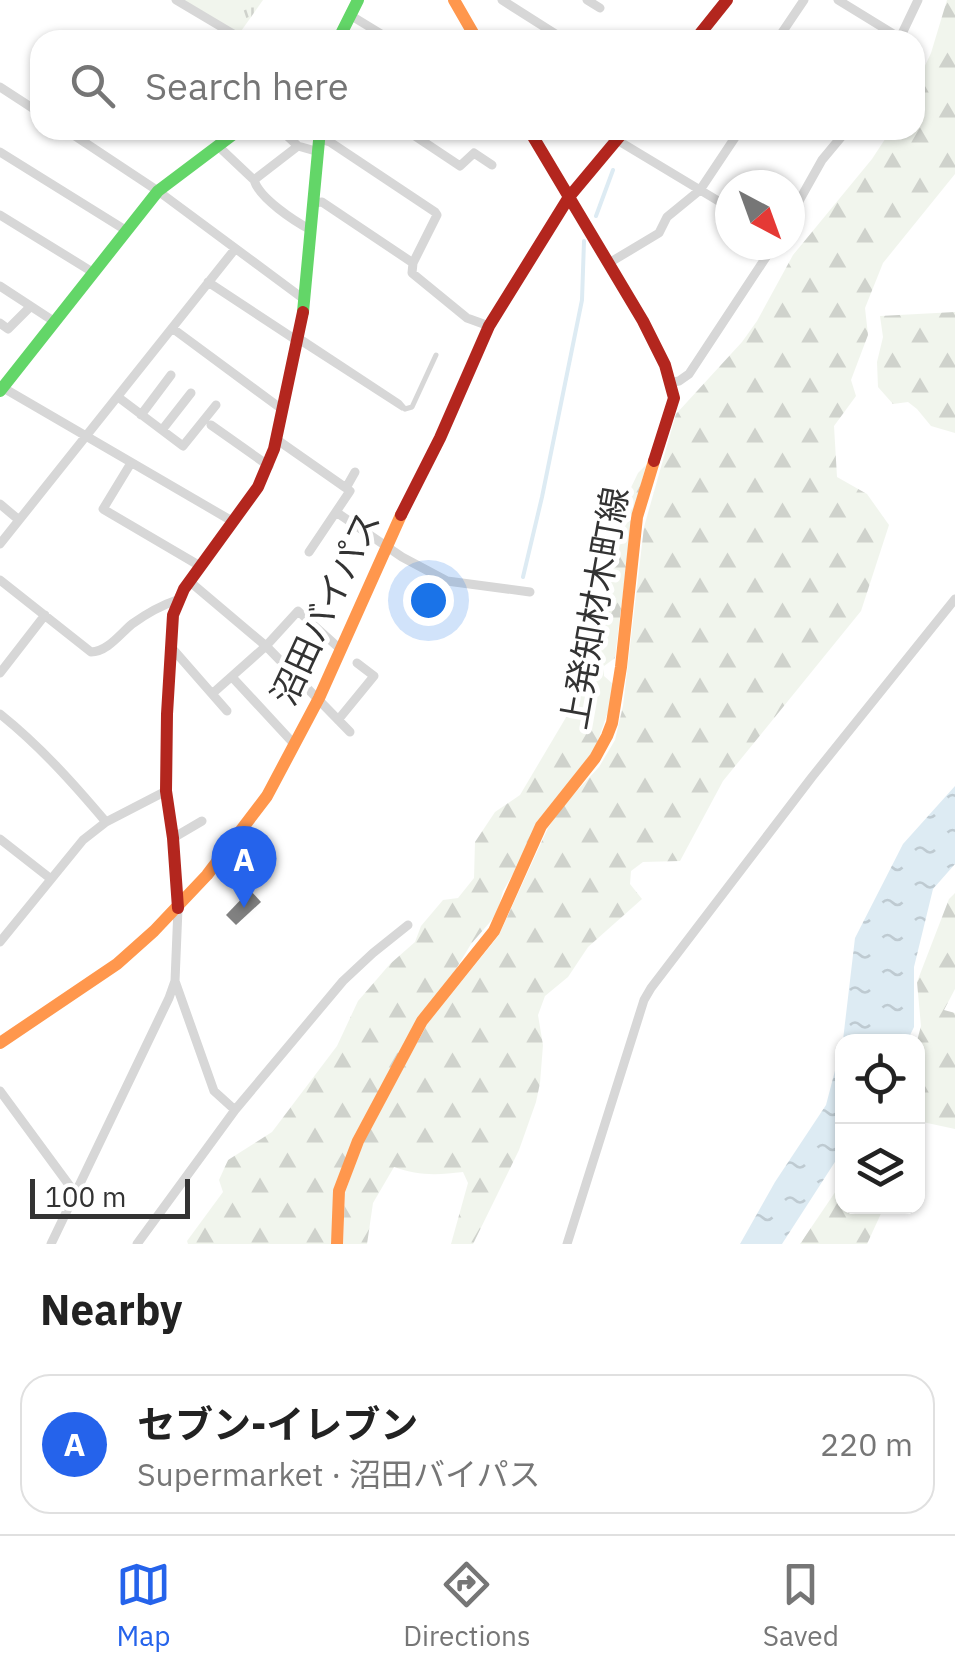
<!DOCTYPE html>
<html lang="en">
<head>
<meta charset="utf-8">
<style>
  body { margin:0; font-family:"IBM Plex Sans","Noto Sans JP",sans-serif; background:#f2f2f2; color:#222 }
  .controls { position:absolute; right:30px; bottom:30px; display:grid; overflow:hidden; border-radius:20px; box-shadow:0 2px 8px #0004 }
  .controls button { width:90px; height:90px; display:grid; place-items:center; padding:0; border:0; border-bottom:2px solid #e0e0e0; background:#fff; color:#222; font:50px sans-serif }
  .compass { position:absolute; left:715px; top:170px; width:90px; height:90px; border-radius:50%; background:#fff; box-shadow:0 2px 8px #0004; rotate:139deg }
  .scale { position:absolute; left:30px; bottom:25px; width:160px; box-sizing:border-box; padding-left:10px; border:5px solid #333; border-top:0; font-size:28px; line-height:35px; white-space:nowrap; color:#333; -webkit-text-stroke:8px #fff; paint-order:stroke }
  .you { position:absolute; left:428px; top:600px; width:35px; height:35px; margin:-25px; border:8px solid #fff; border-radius:50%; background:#1a73e8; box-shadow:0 0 0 15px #1a73e833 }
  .badge { display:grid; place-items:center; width:65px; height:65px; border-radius:50%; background:#2563eb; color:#fff; font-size:32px; font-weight:700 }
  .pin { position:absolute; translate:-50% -82px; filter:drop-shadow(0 2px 5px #0008) }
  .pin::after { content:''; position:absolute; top:52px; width:35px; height:30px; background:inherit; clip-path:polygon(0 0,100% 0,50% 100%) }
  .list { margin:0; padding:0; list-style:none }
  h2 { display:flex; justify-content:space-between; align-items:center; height:130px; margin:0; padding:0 40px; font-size:42px }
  h2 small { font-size:32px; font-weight:400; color:#767676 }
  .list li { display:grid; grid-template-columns:65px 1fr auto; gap:30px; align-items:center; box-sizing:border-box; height:140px; margin:0 20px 20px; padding:0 20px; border:2px solid #e0e0e0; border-radius:30px }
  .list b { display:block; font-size:38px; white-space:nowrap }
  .list p { margin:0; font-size:32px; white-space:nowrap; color:#767676 }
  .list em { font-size:32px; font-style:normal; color:#767676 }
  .icon { flex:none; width:55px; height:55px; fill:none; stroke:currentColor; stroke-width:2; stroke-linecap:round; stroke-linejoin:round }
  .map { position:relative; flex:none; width:955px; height:1244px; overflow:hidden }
  .search { position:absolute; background:#fff; box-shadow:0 2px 8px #0004; left:30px; right:30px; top:30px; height:110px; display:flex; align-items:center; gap:25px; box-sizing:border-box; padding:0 35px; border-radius:30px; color:#767676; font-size:38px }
  .sheet { height:290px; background:#fff }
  nav { display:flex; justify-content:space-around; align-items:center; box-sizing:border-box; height:140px; border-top:2px solid #e0e0e0; background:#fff; font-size:28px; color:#767676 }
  nav a { display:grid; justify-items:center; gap:5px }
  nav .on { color:#2563eb }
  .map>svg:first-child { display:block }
  .forest { fill:url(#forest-firs) }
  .park { fill:url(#park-tufts) }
  .water { fill:url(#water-ripples) }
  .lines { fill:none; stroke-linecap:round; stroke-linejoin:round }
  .stream { stroke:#ddebf3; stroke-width:4 }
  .building { fill:#818181 }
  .lane { stroke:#d7d7d7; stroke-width:5 }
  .street { stroke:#d7d7d7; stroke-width:9 }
  .fast { stroke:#63d668; stroke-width:12 }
  .slow { stroke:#ff974d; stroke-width:12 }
  .jam { stroke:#b3261e; stroke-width:12 }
  .labels { text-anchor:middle; stroke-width:10; stroke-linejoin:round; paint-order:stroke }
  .street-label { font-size:35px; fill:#333; stroke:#fff }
</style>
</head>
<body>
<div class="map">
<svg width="955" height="1244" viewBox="0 0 955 1244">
  <defs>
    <pattern id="forest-firs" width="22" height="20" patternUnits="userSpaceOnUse" patternTransform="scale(2.5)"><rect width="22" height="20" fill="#f1f5ed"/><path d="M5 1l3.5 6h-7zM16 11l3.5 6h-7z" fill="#cfd2cc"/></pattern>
    <pattern id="park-tufts" width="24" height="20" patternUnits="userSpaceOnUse" patternTransform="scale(2.5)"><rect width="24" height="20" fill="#f1f5ed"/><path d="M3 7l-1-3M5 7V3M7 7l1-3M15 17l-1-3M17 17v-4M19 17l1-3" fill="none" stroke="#cfd2cc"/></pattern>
    <pattern id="water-ripples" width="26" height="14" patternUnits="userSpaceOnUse" patternTransform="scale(2.5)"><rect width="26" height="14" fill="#ddebf3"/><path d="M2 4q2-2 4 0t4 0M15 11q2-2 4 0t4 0" fill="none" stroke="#becad1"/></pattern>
  </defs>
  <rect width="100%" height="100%" fill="#fff"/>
  <path class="forest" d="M947,0h8v174l-72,89 -18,45 3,27 -17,45 5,16 -22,30 3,51 30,17 22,31 -28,86 -138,170 -43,80 -37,1 -12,9 -1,13 12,15 -54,48 -20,30 -23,19 -7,19 5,30 -3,38 -4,19 -17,48 -46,94h-22l17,-61 -5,-11c-25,3 -45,4 -69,-5l-21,36 -6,41h-24l2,-51 18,-52 65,-118 71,-88 49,-107 13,-20 38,-41 16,-27 8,-34 21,-179 32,-113 66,-72 15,-21 36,-66 79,-96 19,-29h24v-43l16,-34z
    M955,312v121l-24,-7 -14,-17 -9,-7 -15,2 -15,-17 -1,-25 6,-25 -3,-21z
    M646,465l-14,53 -17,140 -11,8v10l9,8 -3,22 -16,46 -77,115 -14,24 -6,23 -26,30 -118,196 -20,104h-145l-1,-3 36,-49 -4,-12 9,-20 44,-28 65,-86 21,-45 32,-37 25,-22 6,-16 22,-26 15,-2 16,-20 1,-36 20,-30 25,-17 61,-103 29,-109 15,-83 13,-27z
    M955,893v96l-11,21 11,3v116l-37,-8 -1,-80 4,-15 -4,-44 32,-83z
    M842,1182v24l42,1 -17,37h-67z"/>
  <path class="park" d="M182,0h81l-24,34z"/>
  <path class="water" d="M955,786v78l-22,25 -19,78v60l-7,14 -65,1v109l-60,93h-42l35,-62 51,-77 17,-65 12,-102 48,-94z"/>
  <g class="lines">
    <path class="stream" d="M596,216l17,-46
      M523,577l19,-80 40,-197 2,-59"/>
  </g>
  <path class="building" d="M250,890l11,12 -25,23 -10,-10z"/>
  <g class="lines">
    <path class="lane" d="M299,336l100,66 6,7
      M298,341l104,67
      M405,409l7,-2 24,-52"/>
    <path class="street" d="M176,0l64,38
      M502,0l63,40
      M587,0l13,8
      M838,0l62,38
      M350,15l41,25
      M777,40l27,-40
      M899,40l19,-40
      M0,87l40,26
      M66,130l92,61 147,109
      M406,130l54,36 14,-13 18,12
      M286,135l12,11 21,6
      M320,139l10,3 105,70 2,3 -24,48 -1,10 55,45 22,8
      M617,140l113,68
      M218,146l36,34 44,-34
      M0,152l127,79
      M254,180c5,18 40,41 57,50
      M314,203l8,-1 91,61
      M0,215l94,58
      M790,217l32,-57 25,-30
      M609,263l50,-30 8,-16 33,-27 40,-60
      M208,282l88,58
      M0,286l55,36
      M0,323l8,6 22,-22
      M172,328l111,82
      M673,382l6,-1 10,-7 85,-129
      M0,386l232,135
      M118,397l65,49 33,-41
      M141,415l30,-40
      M211,425l58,41
      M162,430l29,-37
      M276,439l70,49
      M131,463l-28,46 97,57
      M0,504l19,16
      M336,512l66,45 45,24 83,11
      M0,544l235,-295
      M309,552l41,-61 -4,-3 9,-16
      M0,580l91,72c16,0 29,-18 41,-28 14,-10 30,-19 45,-24
      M189,581l77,65 84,86
      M171,647l56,64
      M0,673l45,-58
      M232,677l63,68
      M213,693l53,-47 32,-35 41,37
      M0,714c40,32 73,69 106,108
      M338,720l36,-44 -17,-13
      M173,838l29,-17
      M0,839l51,40
      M0,942l83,-102 23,-18 60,-31
      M0,1091l75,102
      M235,1110l108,-129 30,-28 35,-28
      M51,1244l118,-246 6,-17 3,-73
      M137,1244l98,-134 -21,-19 -39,-110
      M567,1244l77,-244 7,-12 161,-211 143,-178"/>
    <path class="fast" d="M338,40l20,-40
      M303,312l17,-182
      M0,391l158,-200 81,-61"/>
    <path class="slow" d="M454,0l23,40
      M0,1043l117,-79 37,-33 53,-56 60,-79 52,-98 82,-183
      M337,1244l2,-53 19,-50 64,-120 72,-90 47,-105 54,-68 12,-22 5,-13 9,-56 16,-150 17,-56"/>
    <path class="jam" d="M695,40l32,-40
      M529,130l114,191 22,44 9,33 -20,63
      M401,515l39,-77 49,-112 80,-129 56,-67
      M178,908l-5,-70 -7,-47 1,-77 6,-99 11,-26 74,-102 16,-38 29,-137"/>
  </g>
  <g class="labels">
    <g class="street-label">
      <text transform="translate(326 608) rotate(-65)" y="12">沼田バイパス</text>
      <text transform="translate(595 608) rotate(-80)" y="12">上発知材木町線</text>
    </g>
  </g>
</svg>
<div class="controls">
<button><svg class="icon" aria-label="locate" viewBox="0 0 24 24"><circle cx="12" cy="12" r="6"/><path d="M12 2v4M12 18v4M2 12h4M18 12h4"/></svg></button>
<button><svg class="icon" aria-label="layers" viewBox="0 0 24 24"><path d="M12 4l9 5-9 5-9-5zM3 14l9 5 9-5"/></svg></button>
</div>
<svg class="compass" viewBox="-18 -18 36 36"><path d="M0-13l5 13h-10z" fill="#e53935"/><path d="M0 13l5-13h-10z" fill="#767676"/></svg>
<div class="scale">100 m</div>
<div class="you"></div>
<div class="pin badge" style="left:244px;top:908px">A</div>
<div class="search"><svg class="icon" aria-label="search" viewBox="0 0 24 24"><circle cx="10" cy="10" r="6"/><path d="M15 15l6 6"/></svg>Search here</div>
</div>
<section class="sheet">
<h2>Nearby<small></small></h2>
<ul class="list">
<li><span class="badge">A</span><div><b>セブン-イレブン</b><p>Supermarket · 沼田バイパス</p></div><em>220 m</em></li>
</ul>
</section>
<nav>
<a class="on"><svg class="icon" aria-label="map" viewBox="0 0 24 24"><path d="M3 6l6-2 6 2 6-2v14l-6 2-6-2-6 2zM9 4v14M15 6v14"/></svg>Map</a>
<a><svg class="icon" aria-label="directions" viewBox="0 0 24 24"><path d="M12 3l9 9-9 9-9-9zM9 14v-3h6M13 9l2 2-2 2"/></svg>Directions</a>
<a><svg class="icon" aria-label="saved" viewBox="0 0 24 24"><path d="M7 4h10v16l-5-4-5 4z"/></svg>Saved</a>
</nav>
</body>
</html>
